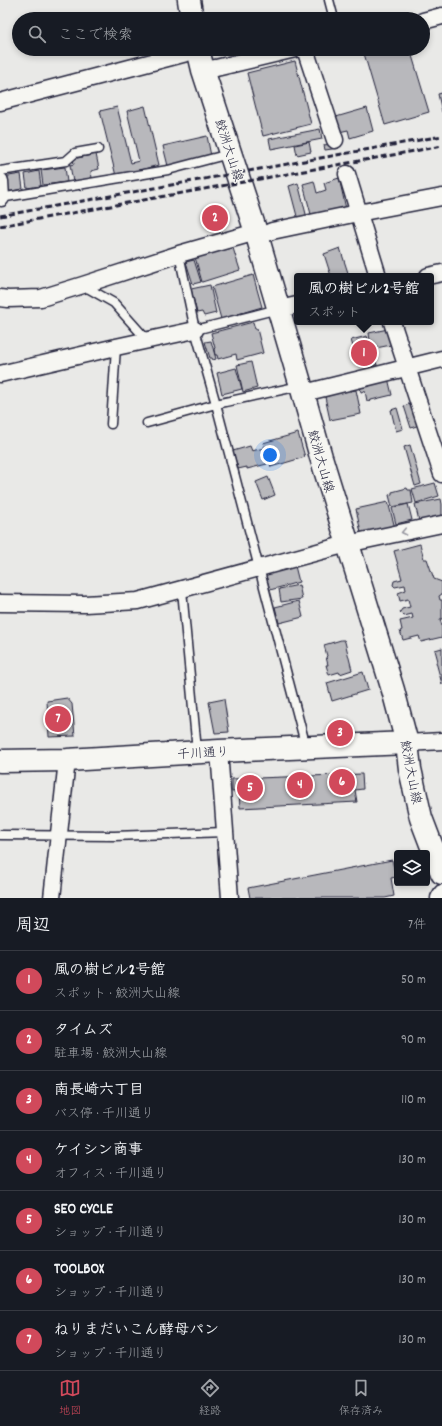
<!DOCTYPE html>
<html lang="ja">
<head>
<meta charset="utf-8">
<style>
  body { margin:0; font-family:Dekko,"Klee One",sans-serif; background:#242831; color:#f1f3f6 }
  .controls { position:absolute; right:12px; bottom:12px; display:grid; overflow:hidden; border-radius:4px; box-shadow:0 2px 6px #0003 }
  .controls button { width:36px; height:36px; display:grid; place-items:center; padding:0; border:0; border-bottom:1px solid #363941; background:#171b24; color:#f1f3f6; font:20px sans-serif }
  .you { position:absolute; left:270px; top:455px; width:14px; height:14px; margin:-10px; border:3px solid #fff; border-radius:50%; background:#1a73e8; box-shadow:0 0 0 6px #1a73e833 }
  .badge { display:grid; place-items:center; width:26px; height:26px; border-radius:50%; background:#d1495b; color:#fff; font-size:13px; font-weight:700 }
  .pin { position:absolute; translate:-50% -50%; border:2px solid #fff; box-shadow:0 1px 4px #0006 }
  .popup { position:absolute; left:294px; top:273px; width:140px; height:52px; box-sizing:border-box; display:grid; place-content:center; border-radius:4px; background:#171b24; filter:drop-shadow(0 1px 3px #0005); font-size:13px; white-space:nowrap; color:#9ea1a6 }
  .popup b { font-size:15px; color:#f1f3f6 }
  .popup::after { content:''; position:absolute; left:50%; top:100%; margin-left:-8px; border:8px solid transparent; border-top-color:#171b24 }
  .list { margin:0; padding:0; list-style:none }
  h2 { display:flex; justify-content:space-between; align-items:center; height:52px; margin:0; padding:0 16px; font-size:17px }
  h2 small { font-size:13px; font-weight:400; color:#9ea1a6 }
  .list li { display:grid; grid-template-columns:26px 1fr auto; gap:12px; align-items:center; box-sizing:border-box; height:60px; padding:0 16px; border-top:1px solid #363941 }
  .list b { display:block; font-size:15px; white-space:nowrap }
  .list p { margin:0; font-size:13px; white-space:nowrap; color:#9ea1a6 }
  .list em { font-size:13px; font-style:normal; color:#9ea1a6 }
  .icon { flex:none; width:22px; height:22px; fill:none; stroke:currentColor; stroke-width:2; stroke-linecap:round; stroke-linejoin:round }
  .map { position:relative; flex:none; width:442px; height:898px; overflow:hidden }
  .search { position:absolute; background:#171b24; box-shadow:0 2px 6px #0003; left:12px; right:12px; top:12px; height:44px; display:flex; align-items:center; gap:10px; box-sizing:border-box; padding:0 14px; border-radius:22px; color:#9ea1a6; font-size:15px }
  .sheet { height:472px; background:#171b24 }
  nav { display:flex; justify-content:space-around; align-items:center; box-sizing:border-box; height:56px; border-top:1px solid #363941; background:#171b24; font-size:11px; color:#9ea1a6 }
  nav a { display:grid; justify-items:center; gap:2px }
  nav .on { color:#d1495b }
  .map>svg:first-child { display:block }
  .building { fill:#b8b8bc; stroke:#22223b }
  .lines { fill:none; stroke-linecap:round; stroke-linejoin:round }
  .lane-casing { stroke:#22223b; stroke-width:11 }
  .street-casing { stroke:#22223b; stroke-width:19 }
  .secondary-casing { stroke:#22223b; stroke-width:25 }
  .lane { stroke:#f6f6f2; stroke-width:8 }
  .street { stroke:#f6f6f2; stroke-width:16 }
  .secondary { stroke:#f6f6f2; stroke-width:22 }
  .rail { stroke:#22223b; stroke-width:3; stroke-dasharray:6 3; stroke-linecap:butt }
  .oneway { stroke:#9797a0 }
  .labels { text-anchor:middle; stroke-width:3; stroke-linejoin:round; paint-order:stroke }
  .street-label { font-size:13px; fill:#22223b; stroke:#f6f6f2 }
</style>
</head>
<body>
<div class="map">
<svg width="442" height="898" viewBox="0 0 442 898">
  <rect width="100%" height="100%" fill="#e9e9e7"/>
  <filter id="ink" filterUnits="userSpaceOnUse"><feTurbulence type="fractalNoise" baseFrequency=".025" numOctaves="2"/><feDisplacementMap in="SourceGraphic" scale="8" xChannelSelector="R" yChannelSelector="G"/><feConvolveMatrix kernelMatrix="1 2 1 2 8 2 1 2 1" color-interpolation-filters="sRGB"/></filter>
  <g filter="url(#ink)">
    <path class="building" d="M367,49h43l19,63 -44,13 -22,-75z
      M295,61l16,63 -48,12 -16,-63z
      M442,93v19l-4,-18z
      M145,106l14,59 -43,11 -16,-65 17,-4 14,56 8,-2 -12,-50z
      M367,108l6,23 -23,7 -2,-8 -9,2 -3,-15z
      M320,129l2,10 -51,10 -2,-10z
      M207,136l4,20 -43,10 -5,-20z
      M309,142l2,10 -14,3 -2,-10z
      M339,143v5l-14,2 -1,-5z
      M96,154l3,15 -8,2 1,7 -19,4 -3,-17 4,-1 -1,-5z
      M65,167l2,15 -24,3 -2,-15z
      M39,171l2,15 -14,2 -2,-14z
      M21,174l2,15 -17,3 -3,-15z
      M339,178l7,31 -34,9 -9,-34 11,-3 3,12 9,-3 -2,-7z
      M298,183l9,35 -9,2 -9,-34z
      M232,245l8,25 -38,12 -7,-25z
      M340,248l9,28h-18l-7,-22z
      M194,260l7,22 -8,2 -7,-22z
      M253,275l9,32 -41,12 -9,-32z
      M210,285l6,28 -12,3 -2,-4 -5,1 -6,-24z
      M253,322l2,7h2l6,24 -26,7 -1,-6 -18,5 -1,-4h-2l-1,-6 1,-1 -4,-15z
      M388,329l3,16 -20,4 -2,-16z
      M367,336l10,29 -18,1 -8,-26z
      M211,341l5,18 -3,1 -1,-2h-2l-5,-16z
      M251,362l6,26 -14,4 -6,-27z
      M236,368l6,21 -20,5 -5,-21z
      M388,378l4,17 -25,6 -2,-10 -4,1 -1,-4 5,-1 -1,-3z
      M350,389v2l6,-1 5,24 -31,6 -5,-23 9,-3v-1z
      M412,403l7,22 -8,3 -7,-22z
      M397,408l6,21 -7,2 -5,-21z
      M298,433l7,24 -34,10 -8,-24z
      M410,445l11,39 -6,2 -11,-39z
      M250,446l2,5 12,-3 3,16 -20,5v-2l-9,2 -5,-18z
      M268,477l7,18 -12,5 -7,-18z
      M435,483l4,13 -23,7 -4,-14z
      M407,488l1,2h3l2,13 -21,4 -3,-12 3,-1v-2z
      M441,499l1,5v12l-23,5 -4,-17z
      M388,502l7,26 -34,5 -5,-24z
      M408,504l4,16 -16,4 -4,-16z
      M420,544l4,15h3l7,20 8,3v12l-3,2 1,4h2v19h-2l2,7v11l-21,5 -2,-6 -16,4 -3,-9 2,-1 -2,-9 13,-3 -1,-4 -8,2 -4,-4 2,-3 8,-2 -2,-8 -8,2 -2,-8 8,-3 -1,-5 -10,2 -2,-2 1,-4 8,-2 -8,-28z
      M295,566l4,16 -29,8 -5,-17z
      M299,585l3,14 -21,3 -2,-13z
      M299,601l4,16 -24,6 -4,-16z
      M341,640h3l1,2 7,28 -12,4 -1,-2 -10,3 -3,-10h2l-2,-8 1,-1 -3,-11z
      M442,648v36l-6,-22 2,-1 -3,-11z
      M363,672l5,18 -36,11 -5,-18z
      M67,698l5,6 3,32 -26,1 -2,-36z
      M224,699l5,33 -14,1 -6,-31z
      M362,774l1,15 -8,1 2,12 -117,6 -1,-17 -7,1v-13z
      M392,860l4,17 -5,1 3,18 -9,2h-135l-2,-10z"/>
    <g class="lines">
      <defs>
        <path id="lane" d="M329,0l5,19
          M0,171l66,-10 9,-8 23,-4
          M0,198l168,-28 61,-16
          M179,254l16,76 21,74 90,343
          M84,286l30,17 33,37
          M195,330l83,-21
          M147,423l69,-19 84,-18
          M111,424l5,-77
          M182,590l15,161
          M0,835l114,1 111,-4"/>
        <path id="street" d="M423,21l19,-5
          M305,49l30,91
          M203,70l13,-2 79,-19
          M0,102l198,-52
          M347,174l31,102
          M0,181l1,17
          M258,237l14,-6 86,-18 84,-16
          M428,276l14,-3
          M0,298l8,1 33,-1 42,-13 96,-31 77,-22
          M279,309l18,-4
          M392,322l50,152
          M0,374l116,-27 79,-17
          M304,393l138,-34
          M0,603l85,1 53,-3 209,-57 95,-20
          M407,743l35,-2
          M219,751l11,147
          M52,898l15,-138
          M439,898l3,-5"/>
        <path id="secondary" d="M189,0l3,19
          M198,49l5,21 53,162 45,154 20,71 72,233 14,53 3,26 11,49 21,55
          M0,761l67,-1 152,-9 188,-8"/>
      </defs>
      <use href="#lane" class="lane-casing"/>
      <use href="#street" class="street-casing"/>
      <use href="#secondary" class="secondary-casing"/>
      <use href="#lane" class="lane"/>
      <use href="#street" class="street"/>
      <use href="#secondary" class="secondary"/>
      <path class="rail" d="M0,216l442,-80
        M0,226l442,-80"/>
    </g>
    <defs><path id="oneway-chevron" d="M-2-3.5L2.5 0L-2 3.5" fill="none" stroke-width="1.6" stroke-linecap="round" stroke-linejoin="round"/></defs>
    <use class="oneway" href="#oneway-chevron" transform="translate(404 532) rotate(168)"/>
  </g>
  <g class="labels">
    <g class="street-label">
      <text transform="translate(230 150) rotate(72)" y="5">鮫洲大山線</text>
      <text transform="translate(322 461) rotate(74)" y="5">鮫洲大山線</text>
      <text transform="translate(203 752) rotate(-3)" y="5">千川通り</text>
      <text transform="translate(412 772) rotate(79)" y="5">鮫洲大山線</text>
    </g>
  </g>
</svg>
<div class="controls">
<button><svg class="icon" aria-label="layers" viewBox="0 0 24 24"><path d="M12 4l9 5-9 5-9-5zM3 14l9 5 9-5"/></svg></button>
</div>
<div class="you"></div>
<div class="pin badge" style="left:364px;top:353px">1</div>
<div class="popup"><b>風の樹ビル2号館</b>スポット</div>
<div class="pin badge" style="left:215px;top:218px">2</div>
<div class="pin badge" style="left:340px;top:733px">3</div>
<div class="pin badge" style="left:300px;top:785px">4</div>
<div class="pin badge" style="left:250px;top:788px">5</div>
<div class="pin badge" style="left:342px;top:782px">6</div>
<div class="pin badge" style="left:58px;top:719px">7</div>
<div class="search"><svg class="icon" aria-label="search" viewBox="0 0 24 24"><circle cx="10" cy="10" r="6"/><path d="M15 15l6 6"/></svg>ここで検索</div>
</div>
<section class="sheet">
<h2>周辺<small>7件</small></h2>
<ul class="list">
<li><span class="badge">1</span><div><b>風の樹ビル2号館</b><p>スポット · 鮫洲大山線</p></div><em>50 m</em></li>
<li><span class="badge">2</span><div><b>タイムズ</b><p>駐車場 · 鮫洲大山線</p></div><em>90 m</em></li>
<li><span class="badge">3</span><div><b>南長崎六丁目</b><p>バス停 · 千川通り</p></div><em>110 m</em></li>
<li><span class="badge">4</span><div><b>ケイシン商事</b><p>オフィス · 千川通り</p></div><em>130 m</em></li>
<li><span class="badge">5</span><div><b>SEO CYCLE</b><p>ショップ · 千川通り</p></div><em>130 m</em></li>
<li><span class="badge">6</span><div><b>TOOLBOX</b><p>ショップ · 千川通り</p></div><em>130 m</em></li>
<li><span class="badge">7</span><div><b>ねりまだいこん酵母パン</b><p>ショップ · 千川通り</p></div><em>130 m</em></li>
</ul>
</section>
<nav>
<a class="on"><svg class="icon" aria-label="map" viewBox="0 0 24 24"><path d="M3 6l6-2 6 2 6-2v14l-6 2-6-2-6 2zM9 4v14M15 6v14"/></svg>地図</a>
<a><svg class="icon" aria-label="directions" viewBox="0 0 24 24"><path d="M12 3l9 9-9 9-9-9zM9 14v-3h6M13 9l2 2-2 2"/></svg>経路</a>
<a><svg class="icon" aria-label="saved" viewBox="0 0 24 24"><path d="M7 4h10v16l-5-4-5 4z"/></svg>保存済み</a>
</nav>
</body>
</html>
